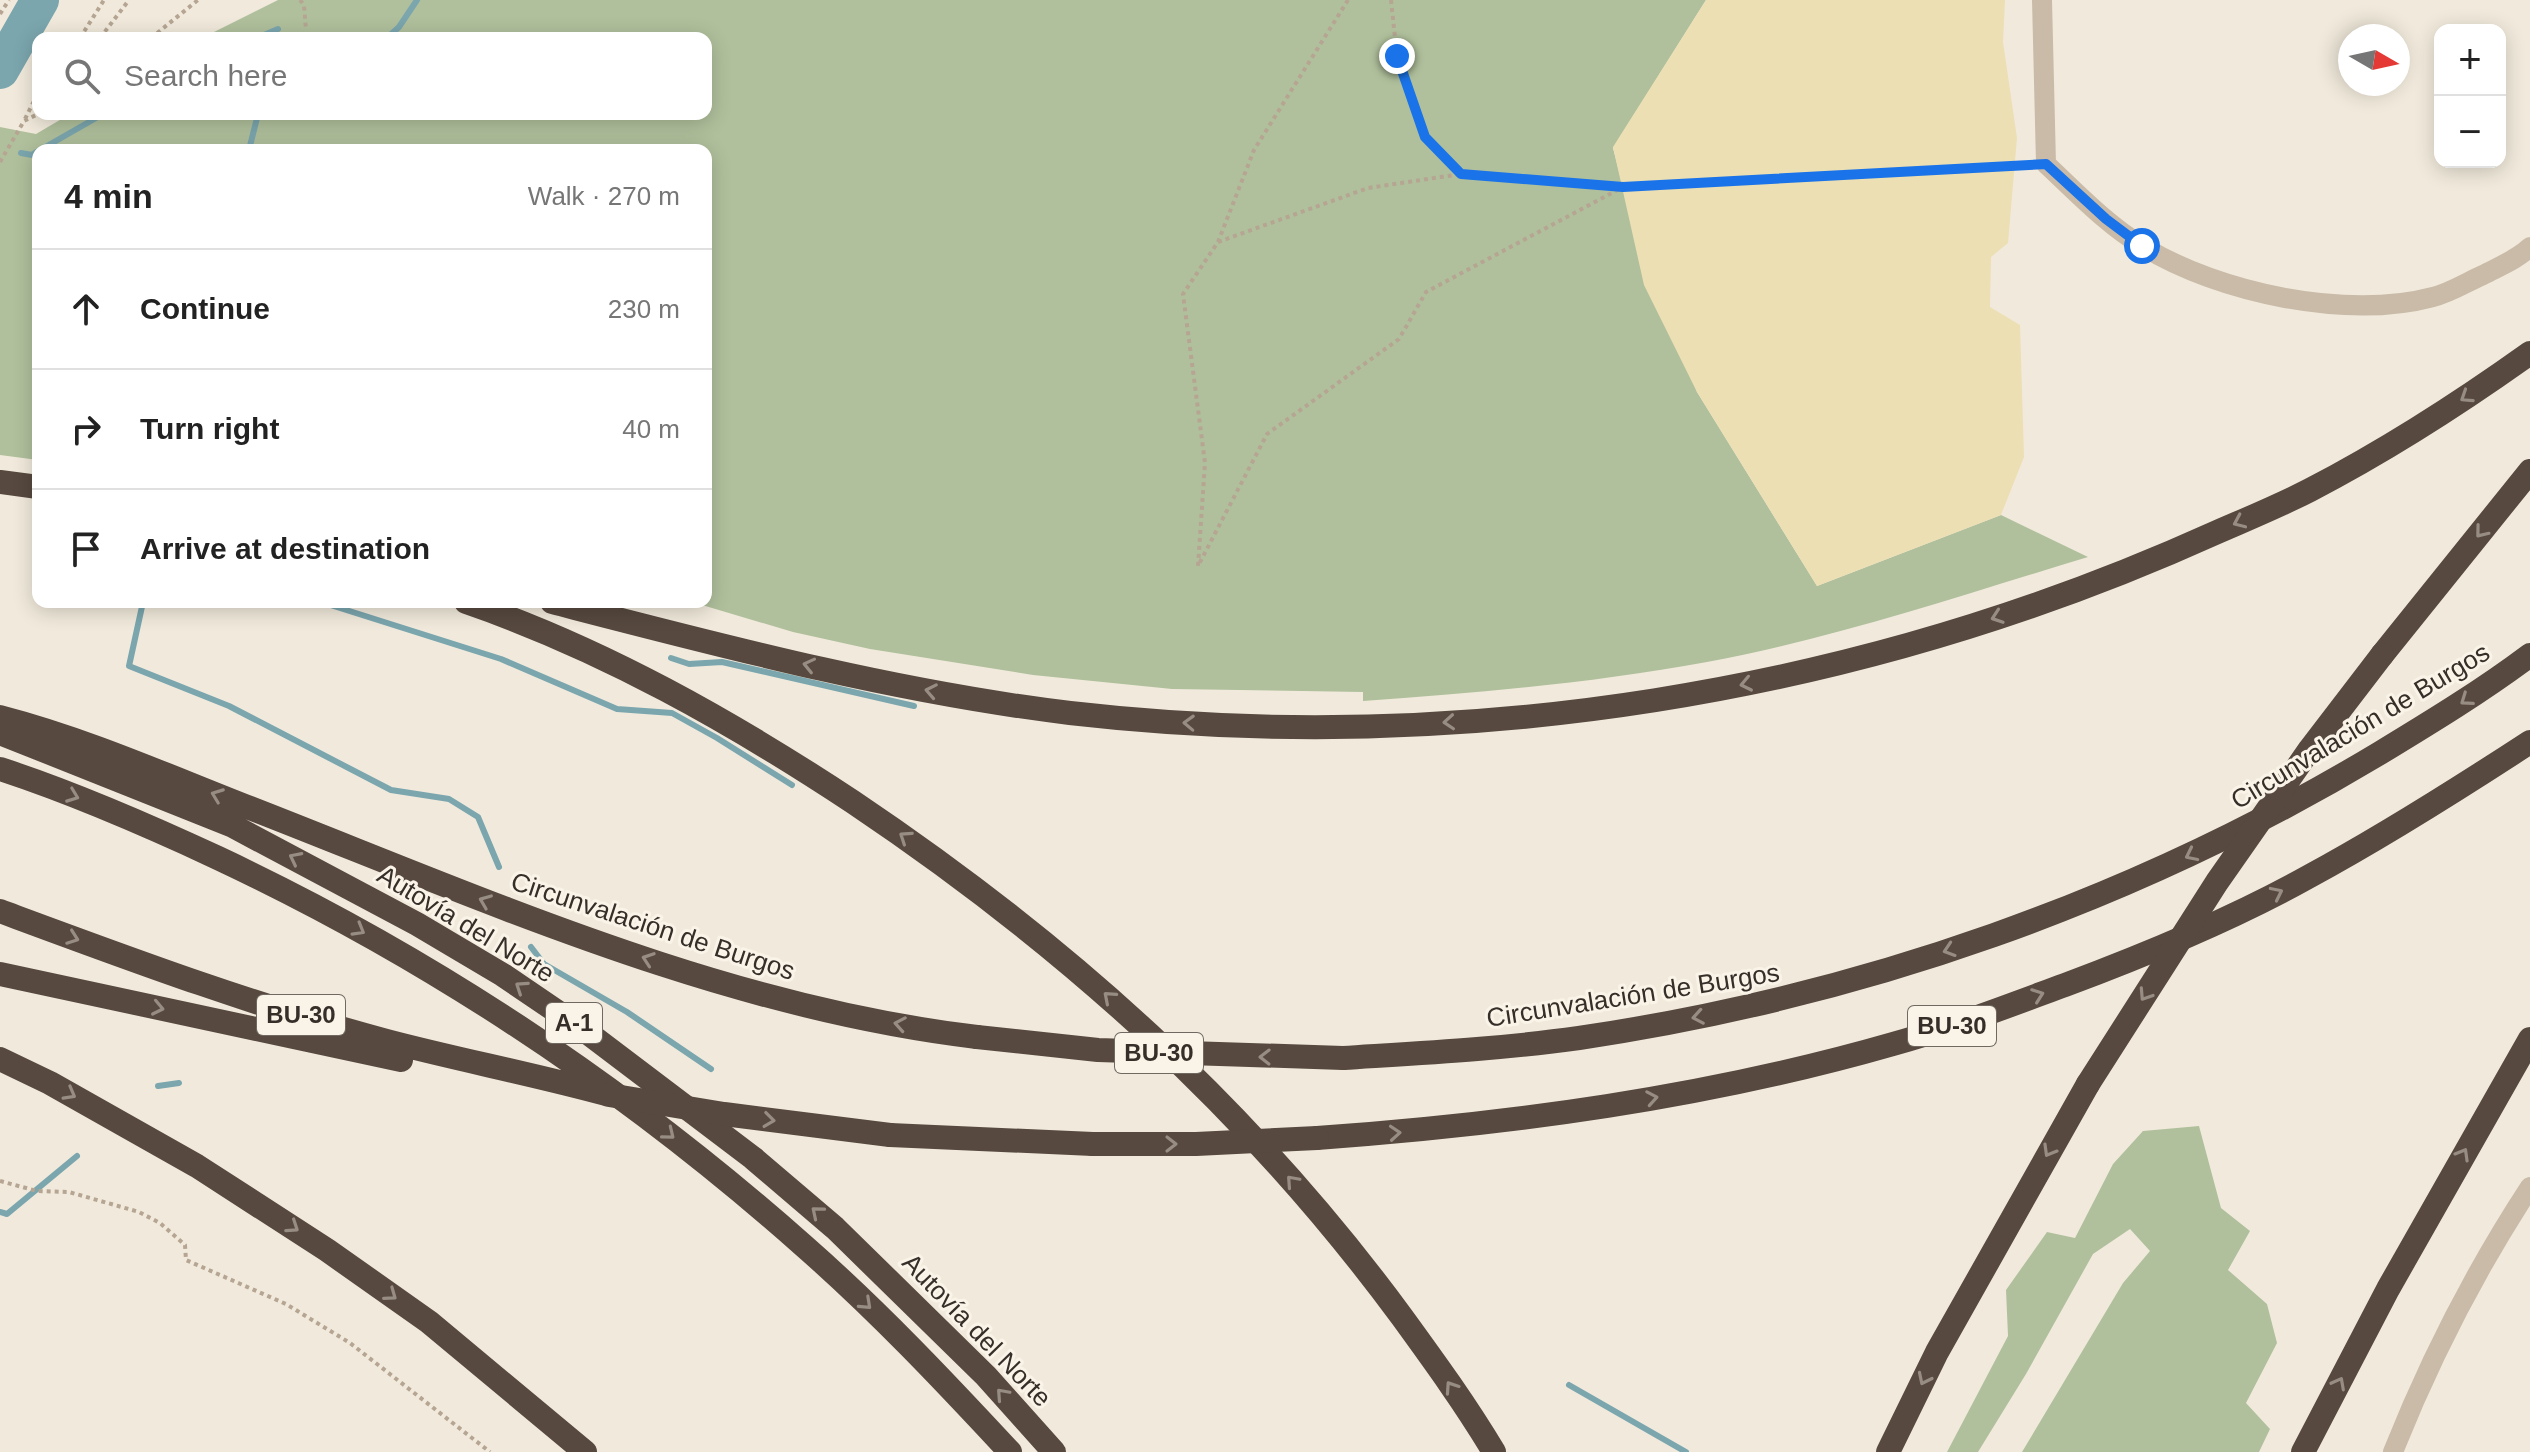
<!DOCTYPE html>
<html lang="en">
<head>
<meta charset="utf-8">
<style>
  body { margin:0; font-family:Helvetica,sans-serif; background:#f6f6f6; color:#222 }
  .controls { position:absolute; right:24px; top:24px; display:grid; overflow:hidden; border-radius:16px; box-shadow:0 4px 20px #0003 }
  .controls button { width:72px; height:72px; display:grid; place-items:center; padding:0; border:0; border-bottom:2px solid #e0e0e0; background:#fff; color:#222; font:40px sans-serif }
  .compass { position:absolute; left:2338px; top:24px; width:72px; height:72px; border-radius:50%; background:#fff; box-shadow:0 4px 20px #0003; rotate:99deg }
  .stop { position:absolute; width:24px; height:24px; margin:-18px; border:6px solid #1a73e8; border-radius:50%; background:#fff }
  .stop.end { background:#1a73e8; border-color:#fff; box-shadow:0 2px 8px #0008 }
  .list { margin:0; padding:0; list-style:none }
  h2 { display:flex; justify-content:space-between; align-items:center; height:104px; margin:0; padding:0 32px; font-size:34px }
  h2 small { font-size:26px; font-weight:400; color:#767676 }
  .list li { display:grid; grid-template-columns:52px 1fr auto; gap:24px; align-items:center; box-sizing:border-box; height:120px; padding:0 32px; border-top:2px solid #e0e0e0 }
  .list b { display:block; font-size:30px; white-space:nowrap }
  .list em { font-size:26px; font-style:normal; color:#767676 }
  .icon { flex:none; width:44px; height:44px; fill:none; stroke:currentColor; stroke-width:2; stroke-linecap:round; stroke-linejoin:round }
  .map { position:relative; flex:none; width:2530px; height:1452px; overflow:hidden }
  .search { position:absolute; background:#fff; box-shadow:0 4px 20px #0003; left:32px; top:32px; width:680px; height:88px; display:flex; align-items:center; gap:20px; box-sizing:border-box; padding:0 28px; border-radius:16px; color:#767676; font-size:30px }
  .panel { position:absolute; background:#fff; box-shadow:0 4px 20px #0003; left:32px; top:144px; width:680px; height:464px; border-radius:16px }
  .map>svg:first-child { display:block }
  .green { fill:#b0c09c }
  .sand { fill:#ecdfb3 }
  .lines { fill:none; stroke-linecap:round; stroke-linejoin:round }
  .stream { stroke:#7ba6ae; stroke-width:6 }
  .river { stroke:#7ba6ae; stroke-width:38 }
  .path { stroke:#b5a592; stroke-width:4; stroke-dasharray:4 4; stroke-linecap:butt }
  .street { stroke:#c9bba8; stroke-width:20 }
  .highway { stroke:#57493f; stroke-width:24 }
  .highway-bridge { stroke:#57493f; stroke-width:24 }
  .oneway { stroke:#988d83 }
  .route { stroke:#1a73e8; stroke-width:10 }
  .labels { text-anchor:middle; stroke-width:6; stroke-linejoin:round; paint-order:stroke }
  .shield { fill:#f9f3e8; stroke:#706962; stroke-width:2 }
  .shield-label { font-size:24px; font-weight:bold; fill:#362e28 }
  .street-label { font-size:26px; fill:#362e28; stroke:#f9f3e8 }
</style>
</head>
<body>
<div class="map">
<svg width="2530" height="1452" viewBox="0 0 2530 1452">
  <rect width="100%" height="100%" fill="#f1eadc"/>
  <path class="green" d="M278,0h1428l-93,148 10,39 74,205 120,194 184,-71 87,42c-126,38 -252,81 -381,105 -114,21 -229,31 -344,39v-9l-191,-3 -139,-14 -163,-26 -77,-17 -101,-30h14v-452h-668v310l-38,-5v-328l36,7 34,-20h636v-76h-504z
    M2199,1126l22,82 29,23 -22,39 39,34 10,39 -31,60 24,26 -11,23h-237l101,-169 27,-32 -20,-22 -37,25 -67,120 -48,78h-31l61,-116 -2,-46 41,-58 28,6 38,-74 30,-33z"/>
  <path class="sand" d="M1706,0h299l-2,42 14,96 -9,105 -17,14 -1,50 30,18 4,132 -23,58 -184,71 -120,-194 -53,-107 -31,-138z"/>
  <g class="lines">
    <path class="stream" d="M257,38l21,-9
      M387,38l12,-11 18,-27
      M40,150l63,-36
      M249,150l9,-36
      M21,153l11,2 6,-4
      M143,602l-14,64 100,40 162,84 58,9 29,18 21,50
      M321,602l180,57 116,50 55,4 45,25 75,47
      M671,658l18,6 33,-2 192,44
      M531,947l13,17 83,48 84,57
      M158,1086l21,-3
      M0,1212l7,2 70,-58
      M1569,1385l117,67"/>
    <path class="river" d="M0,70l40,-70"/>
    <path class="path" d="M300,0l4,5 2,25
      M1348,0l-94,150 -36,92 -35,52 22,169 -7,103 69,-132 132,-95 27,-47 197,-105
      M1391,0l6,56 28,81 36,37 162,13 405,-22
      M0,14l9,-14
      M80,38l24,-38
      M100,38l29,-38
      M151,38l47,-38
      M25,119l13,-26
      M0,162l24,-41 14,-7
      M1218,242l150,-54 93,-14
      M0,1181l37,10 32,1 70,20 21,11 25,22 1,15 100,44 64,39 140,109"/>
    <path class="street" d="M2042,0l4,164c31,29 61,61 98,83 75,46 203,73 289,50 17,-4 34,-15 50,-22 17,-9 33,-15 47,-28
      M2393,1452c37,-93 82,-181 137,-265"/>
    <path class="highway" d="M0,482l38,5
      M466,602c137,47 266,120 387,200 213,143 396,307 549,515 32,44 64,88 92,135
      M552,602c170,44 343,90 518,111 389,45 789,-19 1145,-180 32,-14 64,-27 95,-43 77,-40 150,-87 220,-137
      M2382,655l148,-184
      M0,717c85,22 168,59 250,91 236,92 473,199 727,229
      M0,733l231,92 186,99 86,51 81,55 169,128 82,70 151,148 68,76
      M0,769c74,24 147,56 218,89 213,100 410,232 586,388 73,64 140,135 206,206
      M0,911c127,47 255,95 387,130 72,19 146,33 219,53
      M0,974l401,86
      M1343,1058c78,-5 158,-9 236,-20 283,-42 555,-137 801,-285 51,-31 102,-62 150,-98
      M0,1059l50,24 147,83 130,84 102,72 156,130
      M890,1135l203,9
      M1317,1138c194,-14 388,-40 576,-94 58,-16 115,-38 172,-59 83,-31 166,-65 243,-108 76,-41 150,-88 222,-135
      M1888,1452l49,-100 151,-268
      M2303,1452l85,-163 142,-250"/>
    <path class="highway-bridge" d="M977,1037l121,13 245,8
      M2088,1084l129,-202 93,-133 72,-94
      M609,1095l115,19 166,21
      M1093,1144h103l121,-6"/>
  </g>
  <defs><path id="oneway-chevron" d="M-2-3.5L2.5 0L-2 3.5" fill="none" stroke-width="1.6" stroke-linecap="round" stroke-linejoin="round" transform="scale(2)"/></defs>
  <g class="oneway">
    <use href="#oneway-chevron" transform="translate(2466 397) rotate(147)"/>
    <use href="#oneway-chevron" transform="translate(2239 522) rotate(156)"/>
    <use href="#oneway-chevron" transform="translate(2481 532) rotate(129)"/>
    <use href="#oneway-chevron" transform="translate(1997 617) rotate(161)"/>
    <use href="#oneway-chevron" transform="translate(809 665) rotate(-167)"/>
    <use href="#oneway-chevron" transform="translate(1746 684) rotate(168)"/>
    <use href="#oneway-chevron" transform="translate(931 691) rotate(-169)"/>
    <use href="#oneway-chevron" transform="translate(2466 700) rotate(145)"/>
    <use href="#oneway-chevron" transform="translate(1449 722) rotate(176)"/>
    <use href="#oneway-chevron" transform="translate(1189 723) rotate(-178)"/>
    <use href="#oneway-chevron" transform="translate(217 795) rotate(-159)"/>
    <use href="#oneway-chevron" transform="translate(73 796) rotate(21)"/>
    <use href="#oneway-chevron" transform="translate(905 837) rotate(-146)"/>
    <use href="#oneway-chevron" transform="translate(2191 855) rotate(154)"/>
    <use href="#oneway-chevron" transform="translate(295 858) rotate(-153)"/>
    <use href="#oneway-chevron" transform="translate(2277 893) rotate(-26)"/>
    <use href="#oneway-chevron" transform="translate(485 901) rotate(-158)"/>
    <use href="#oneway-chevron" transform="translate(359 930) rotate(30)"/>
    <use href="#oneway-chevron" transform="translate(73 938) rotate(20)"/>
    <use href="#oneway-chevron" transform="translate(1949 950) rotate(162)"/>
    <use href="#oneway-chevron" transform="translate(648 959) rotate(-161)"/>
    <use href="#oneway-chevron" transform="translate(521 987) rotate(-146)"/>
    <use href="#oneway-chevron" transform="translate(2038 995) rotate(-20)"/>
    <use href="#oneway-chevron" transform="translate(2145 995) rotate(123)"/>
    <use href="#oneway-chevron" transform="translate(1109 997) rotate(-139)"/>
    <use href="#oneway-chevron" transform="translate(158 1008) rotate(12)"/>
    <use href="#oneway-chevron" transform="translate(1698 1017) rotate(170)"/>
    <use href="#oneway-chevron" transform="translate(900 1024) rotate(-170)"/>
    <use href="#oneway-chevron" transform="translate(1265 1057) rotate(-179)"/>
    <use href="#oneway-chevron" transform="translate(70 1094) rotate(29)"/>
    <use href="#oneway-chevron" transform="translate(1652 1098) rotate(-10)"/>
    <use href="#oneway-chevron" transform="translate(769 1120) rotate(7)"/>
    <use href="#oneway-chevron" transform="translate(1395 1133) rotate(-4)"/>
    <use href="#oneway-chevron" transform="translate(669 1134) rotate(39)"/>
    <use href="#oneway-chevron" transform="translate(1171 1144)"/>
    <use href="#oneway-chevron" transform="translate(2049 1151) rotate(120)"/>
    <use href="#oneway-chevron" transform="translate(2463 1154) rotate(-60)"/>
    <use href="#oneway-chevron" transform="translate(1292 1181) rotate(-132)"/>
    <use href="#oneway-chevron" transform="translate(817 1212) rotate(-140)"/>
    <use href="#oneway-chevron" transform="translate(293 1227) rotate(34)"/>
    <use href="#oneway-chevron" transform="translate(391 1295) rotate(36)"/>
    <use href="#oneway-chevron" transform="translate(866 1304) rotate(43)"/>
    <use href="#oneway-chevron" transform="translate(1924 1379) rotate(116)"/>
    <use href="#oneway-chevron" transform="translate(2339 1383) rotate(-62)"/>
    <use href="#oneway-chevron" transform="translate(1451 1387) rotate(-124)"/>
    <use href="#oneway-chevron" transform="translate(1002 1394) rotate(-132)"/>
  </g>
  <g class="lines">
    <path class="route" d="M1397,56l28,81 36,37 162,13 423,-23 60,55 36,27"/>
  </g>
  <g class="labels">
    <g class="shield">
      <rect x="257" y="995" width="88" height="40" rx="6"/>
      <rect x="546" y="1003" width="56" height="40" rx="6"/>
      <rect x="1908" y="1006" width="88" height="40" rx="6"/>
      <rect x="1115" y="1033" width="88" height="40" rx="6"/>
    </g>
    <g class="shield-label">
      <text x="301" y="1023">BU-30</text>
      <text x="574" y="1031">A-1</text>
      <text x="1952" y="1034">BU-30</text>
      <text x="1159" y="1061">BU-30</text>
    </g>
    <g class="street-label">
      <text transform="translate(2360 726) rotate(-31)" y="9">Circunvalación de Burgos</text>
      <text transform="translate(466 924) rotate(31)" y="9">Autovía del Norte</text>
      <text transform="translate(653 926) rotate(18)" y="9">Circunvalación de Burgos</text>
      <text transform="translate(1633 995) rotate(-9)" y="9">Circunvalación de Burgos</text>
      <text transform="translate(977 1330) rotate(46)" y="9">Autovía del Norte</text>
    </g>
  </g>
</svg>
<div class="controls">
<button>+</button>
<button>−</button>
</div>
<svg class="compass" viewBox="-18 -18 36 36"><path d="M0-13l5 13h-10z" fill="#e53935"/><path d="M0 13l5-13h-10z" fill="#767676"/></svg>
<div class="stop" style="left:2142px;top:246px"></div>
<div class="stop end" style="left:1397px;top:56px"></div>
<div class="search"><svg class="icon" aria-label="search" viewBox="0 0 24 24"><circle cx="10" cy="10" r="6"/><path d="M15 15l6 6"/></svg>Search here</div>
<section class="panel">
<h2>4 min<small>Walk · 270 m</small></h2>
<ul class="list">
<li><svg class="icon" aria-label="ahead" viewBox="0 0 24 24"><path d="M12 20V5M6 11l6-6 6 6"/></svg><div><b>Continue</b></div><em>230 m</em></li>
<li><svg class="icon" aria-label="right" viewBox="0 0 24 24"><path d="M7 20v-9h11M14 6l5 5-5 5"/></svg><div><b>Turn right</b></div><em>40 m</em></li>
<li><svg class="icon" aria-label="arrive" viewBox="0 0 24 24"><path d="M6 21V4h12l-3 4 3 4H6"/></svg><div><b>Arrive at destination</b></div></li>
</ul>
</section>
</div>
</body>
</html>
